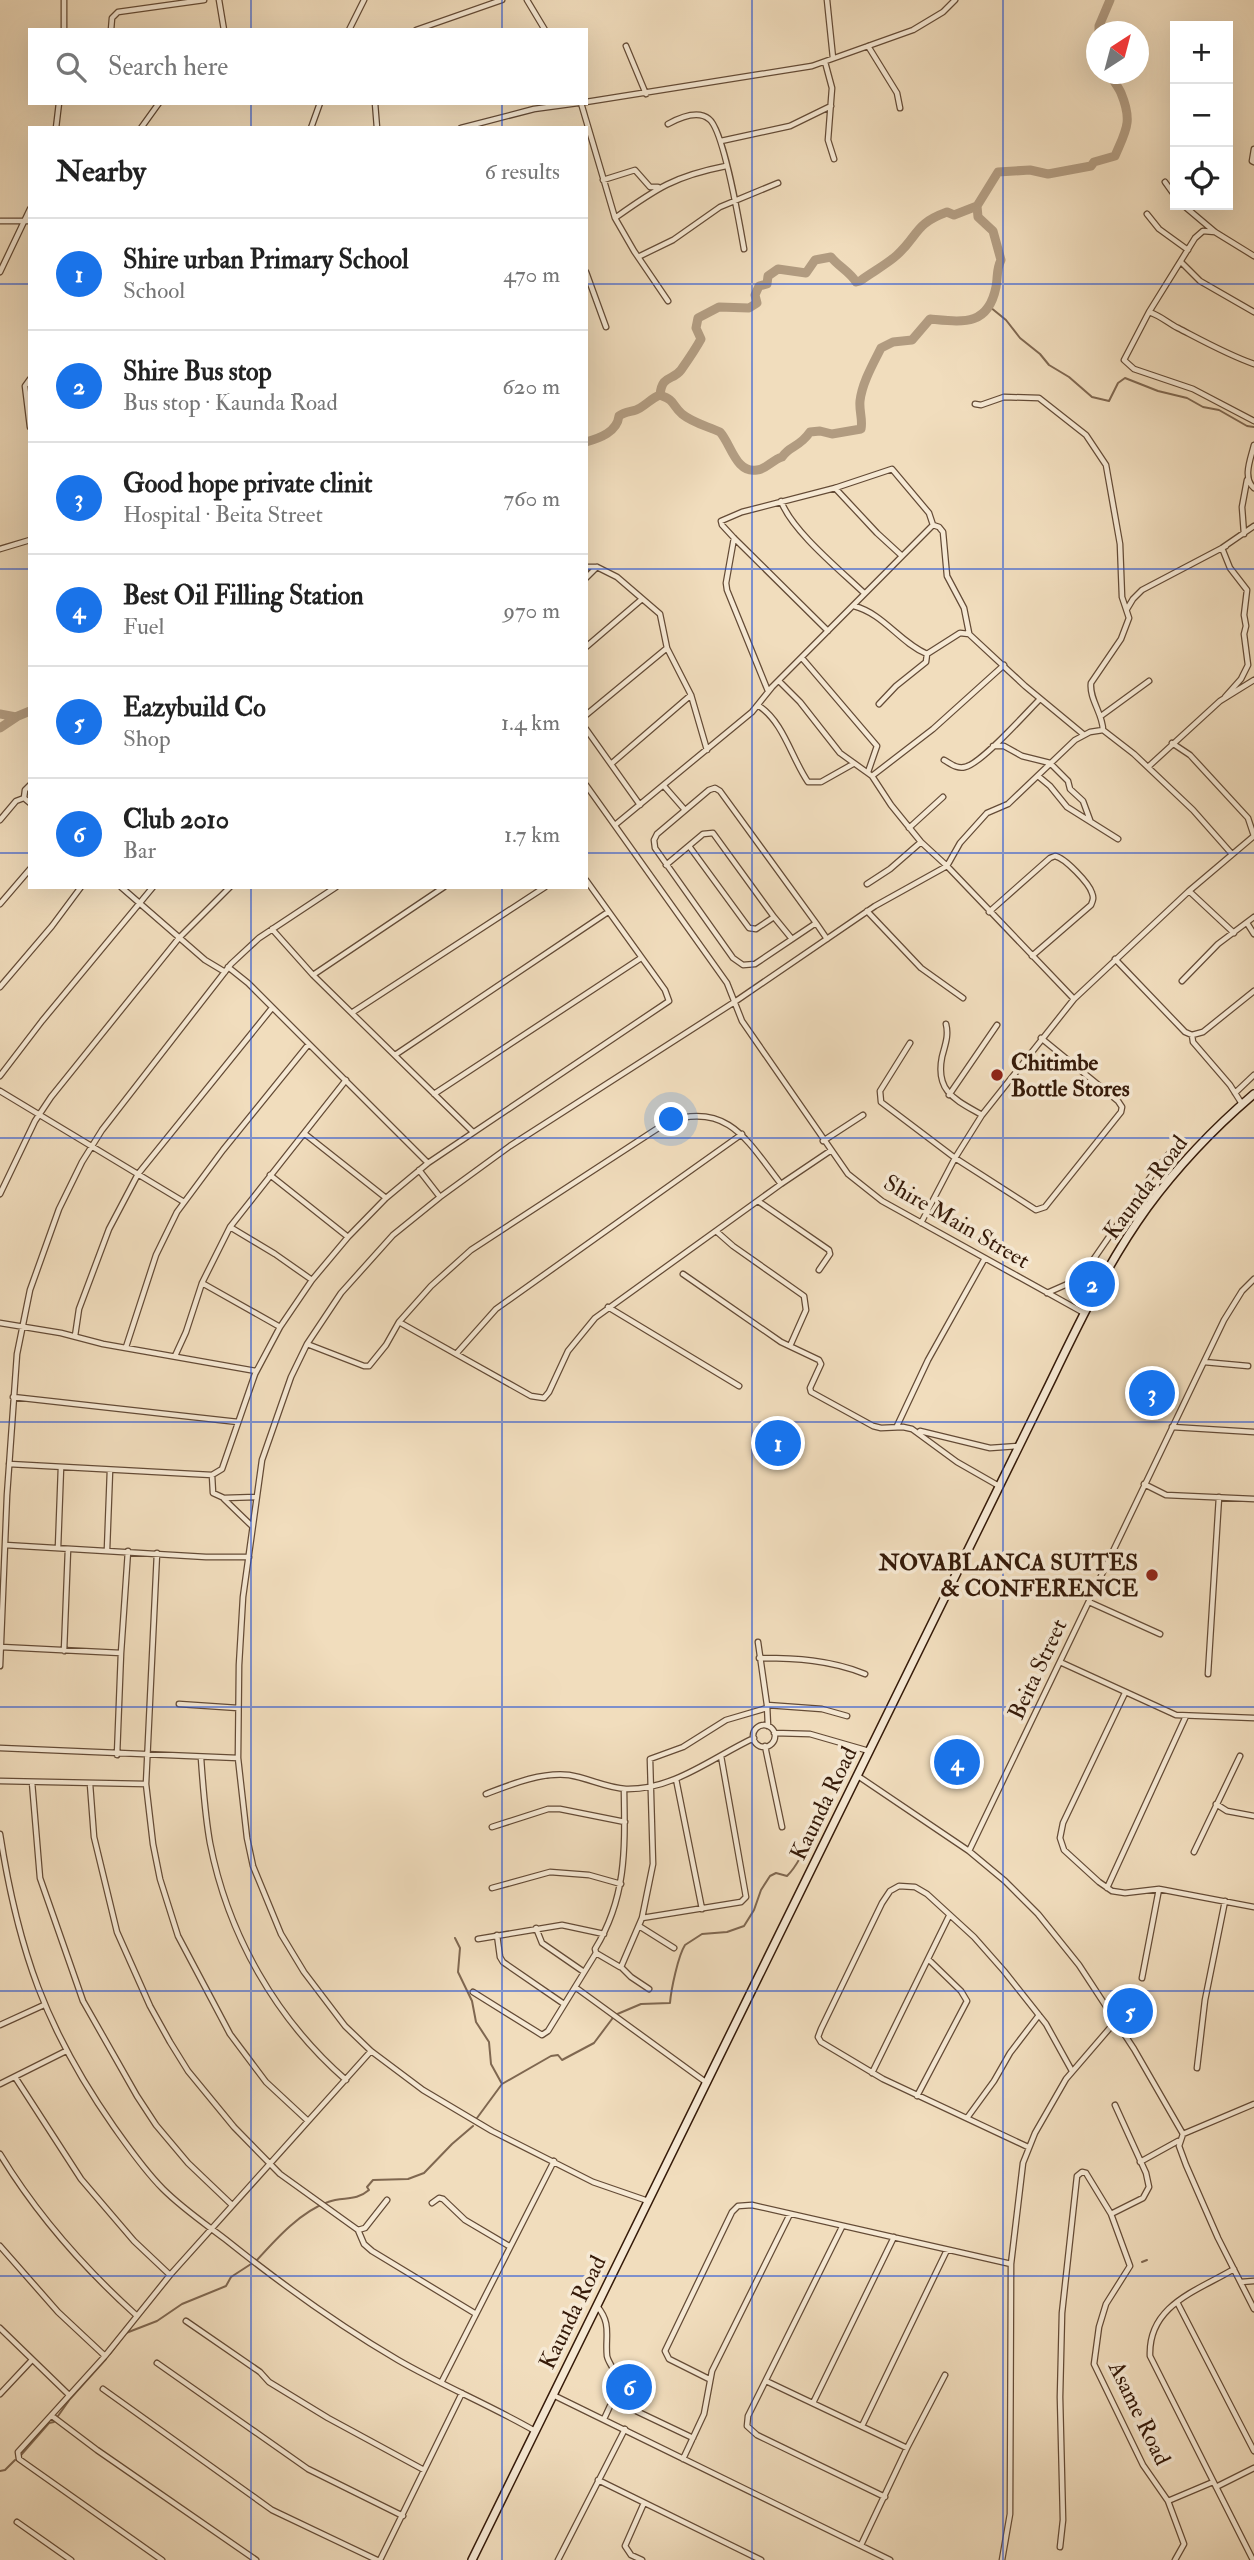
<!DOCTYPE html>
<html lang="en">
<head>
<meta charset="utf-8">
<style>
  body { margin:0; font-family:"IM FELL Double Pica",serif; background:#f2f2f2; color:#222 }
  .controls { position:absolute; right:21px; top:21px; display:grid; overflow:hidden; border-radius:0px; box-shadow:0 7px 28px #0002 }
  .controls button { width:63px; height:63px; display:grid; place-items:center; padding:0; border:0; border-bottom:2px solid #e0e0e0; background:#fff; color:#222; font:35px sans-serif }
  .compass { position:absolute; left:1086px; top:21px; width:63px; height:63px; border-radius:50%; background:#fff; box-shadow:0 7px 28px #0002; rotate:36deg }
  .you { position:absolute; left:672px; top:1120px; width:24px; height:24px; margin:-18px; border:5px solid #fff; border-radius:50%; background:#1a73e8; box-shadow:0 0 0 10px #1a73e833 }
  .badge { display:grid; place-items:center; width:46px; height:46px; border-radius:50%; background:#1a73e8; color:#fff; font-size:23px; font-weight:700 }
  .pin { position:absolute; translate:-50% -50%; border:4px solid #fff; box-shadow:0 2px 7px #0006 }
  .list { margin:0; padding:0; list-style:none }
  h2 { display:flex; justify-content:space-between; align-items:center; height:91px; margin:0; padding:0 28px; font-size:30px }
  h2 small { font-size:23px; font-weight:400; color:#767676 }
  .list li { display:grid; grid-template-columns:46px 1fr auto; gap:21px; align-items:center; box-sizing:border-box; height:112px; padding:0 28px; border-top:2px solid #e0e0e0 }
  .list b { display:block; font-size:26px; white-space:nowrap }
  .list p { margin:0; font-size:23px; white-space:nowrap; color:#767676 }
  .list em { font-size:23px; font-style:normal; color:#767676 }
  .icon { flex:none; width:38px; height:38px; fill:none; stroke:currentColor; stroke-width:2; stroke-linecap:round; stroke-linejoin:round }
  .map { position:relative; flex:none; width:1254px; height:2560px; overflow:hidden }
  .search { position:absolute; background:#fff; box-shadow:0 7px 28px #0002; left:28px; top:28px; width:560px; height:77px; display:flex; align-items:center; gap:18px; box-sizing:border-box; padding:0 24px; border-radius:0px; color:#767676; font-size:26px }
  .panel { position:absolute; background:#fff; box-shadow:0 7px 28px #0002; left:28px; top:126px; width:560px; height:763px; border-radius:0px }
  .map>svg:first-child { display:block }
  .lines { fill:none; stroke-linecap:round; stroke-linejoin:round }
  .stream { stroke:#7f6750; stroke-width:2 }
  .river { stroke:#b19b80; stroke-width:9 }
  .minor-casing { stroke:#644b36; stroke-width:7 }
  .secondary-casing { stroke:#351a09; stroke-width:10 }
  .minor { stroke:#f6e9d4; stroke-width:4.5 }
  .secondary { stroke:#f6e9d4; stroke-width:7 }
  .grid { fill:none; stroke:#1d4ed8; stroke-width:2; stroke-opacity:0.55 }
  .poi-dot { fill:#8f2418; stroke:#f6e9d4; stroke-width:2.5 }
  .labels { text-anchor:middle; stroke-width:7; stroke-linejoin:round; paint-order:stroke }
  .poi-label { font-size:23px; font-weight:bold; fill:#351a09; stroke:#f6e9d4; text-anchor:start }
  .street-label { font-size:23px; fill:#351a09; stroke:#f6e9d4 }
</style>
</head>
<body>
<div class="map">
<svg width="1254" height="2560" viewBox="0 0 1254 2560">
  <rect width="100%" height="100%" fill="#f1ddbd"/>
  <filter id="stains"><feTurbulence type="fractalNoise" baseFrequency=".00286" numOctaves="4"/><feColorMatrix values="0 0 0 0 .2 0 0 0 0 .09 0 0 0 0 .02 0 0 0 .5 -.17"/></filter>
  <radialGradient id="worn" r=".72"><stop offset=".6" stop-color="#630" stop-opacity="0"/><stop offset="1" stop-color="#630" stop-opacity=".3"/></radialGradient>
  <g class="lines">
    <path class="stream" d="M990,307l16,13 14,18 20,16 9,11 20,12 23,20 17,4 9,-18 7,-5 33,13 29,7 16,9 16,3 28,16 7,1
      M455,1938l5,10 -2,24 14,29 4,21 13,20 2,22 11,20
      M477,2118l25,-34 49,-28 7,-1 4,5 32,-17 21,-28 26,-11 29,-1c1,-13 8,-47 15,-58l17,-11 25,-2 17,-6 10,-16 7,-20 9,-14 6,-3 11,3c11,-11 17,-26 23,-40
      M257,2260c19,-21 43,-48 71,-58 15,-6 27,0 41,-12l-2,-3 6,-7 35,-1 16,-6 28,-29 21,-18
      M1142,2262l5,-2
      M110,2354l16,-21 31,-12 25,-17 44,-18 5,-9 20,-13
      M58,2416l12,-17 36,-40
      M21,2455l28,-32 5,-1
      M0,2471l5,-1 10,-10"/>
    <path class="river" d="M1099,32v-6l11,-26
      M660,395c2,-21 13,-14 21,-25 7,-10 14,-20 20,-31l-5,-11 2,-10 21,-11 30,1 8,-5 -2,-8 4,-9 8,-2 1,-8 10,-7 28,4 9,-13 16,-3c7,9 19,15 25,25l4,-1c12,-9 26,-16 37,-26 22,-20 17,-31 50,-43l7,3 23,-9
      M586,442c14,-4 31,-10 33,-26 7,-5 15,-4 21,-8 8,-5 12,-10 20,-13 16,6 11,9 22,19 11,9 25,12 38,18 11,12 16,42 37,38 10,-1 15,-10 25,-13 8,-12 17,-9 28,-25l10,-1 12,3 29,-5c2,-10 -2,-17 -1,-28 2,-18 13,-37 21,-53l12,-6 19,-2 18,-21c32,3 58,8 66,-32 2,-10 0,-17 5,-27l-8,-29 -15,-14 -1,-11 21,-34 32,-2 18,4 43,-8 3,-4 21,-6c11,-26 18,-34 6,-63 -3,-7 -8,-12 -11,-19
      M0,714l16,3
      M0,728l18,-12 12,-5"/>
    <defs>
      <path id="minor" d="M219,0l5,30
        M527,0l18,30
        M827,0l6,58
        M64,30v-30
        M111,30l1,-12 6,-6 86,-12
        M349,30l15,-30
        M416,30l86,-30
        M626,46l20,48
        M868,46l29,47 3,15
        M825,62l7,26 -4,52 6,19
        M586,102l226,-36 101,-36 30,-18 12,-12
        M375,103l2,25
        M581,103l34,115 19,33 34,50
        M668,124c11,-6 30,-14 41,-5 15,11 31,108 35,130
        M56,128l3,-25
        M141,128l18,-25
        M311,128l9,-25
        M461,128l73,-19 44,-6
        M721,141l69,-15 41,-20
        M1254,149l-2,12 2,1
        M603,180l32,-10 15,17h8
        M1165,182l10,14
        M1183,205l32,27 39,24
        M1147,214l12,15 29,21
        M615,218c42,-30 60,-42 111,-52
        M0,221h30
        M1215,232l-12,-1 -8,7 -46,74 -25,48 10,9 59,20 61,32
        M638,257l35,-17 47,-33 58,-24
        M1181,262l19,19 54,31
        M0,272l30,-63
        M586,272l20,55
        M1149,312c12,4 19,11 29,16 25,13 50,27 76,36
        M30,379l-5,7 5,41
        M975,404l6,1 23,-8 35,1 47,37 20,30 14,79 2,53 7,21 -8,21 -30,44c-2,16 12,31 12,47
        M1254,445c-3,13 -12,33 0,43
        M835,488l42,45 24,22
        M781,501c11,30 59,69 83,92
        M933,525l6,2 4,5 4,44 17,32 5,25
        M1244,534l-2,-27 5,-27
        M734,538l-8,45 1,7 41,101
        M0,549l30,-9
        M586,567h11l20,10 43,37 7,34 24,47 16,55
        M586,578l11,-11
        M854,606c30,8 45,36 73,48l33,-21 9,1 56,52 58,48
        M1127,609l6,-10 9,-9 80,-42 32,-22
        M586,647l56,-48
        M802,658l75,88 -9,26
        M779,681l21,21 40,51 32,23 19,29 30,37 26,24 127,133
        M1225,697l16,-18 7,-14 -4,-31 2,-8 -2,-11 3,-25 -17,-22 -8,-20 4,-2
        M879,704l17,-18 30,-24 1,-8
        M759,706c25,17 32,51 49,76h13l32,-18
        M586,715l81,-67
        M1101,716l48,-35
        M586,729l54,76
        M1172,743l18,12 58,63 6,18
        M993,746h11l18,10 28,7 18,18 2,8 13,12 7,19
        M944,760c7,4 13,9 21,7 16,-3 61,-54 75,-68
        M611,764l80,-69
        M1148,767l72,-66 34,-21
        M872,776l61,-47 71,-64
        M1038,776l12,10 17,21 51,32
        M586,785l141,198 15,38 106,153 34,27 202,112
        M664,786l21,24
        M715,788l5,3 96,132 -61,41 -12,1 -10,-7 -78,-110 -1,-8 3,-6 52,-44z
        M24,798l1,-8 5,-5
        M24,798l6,5
        M0,820l16,-19 8,-3
        M615,825l137,-113 20,-25 161,-162 -4,-12 -37,-44 -57,19 -93,24 -21,9 1,4 12,13 94,93
        M909,828l34,-31
        M666,865l37,-31 10,-1 61,84 -18,12 -7,-1 -60,-82
        M867,884l23,-15 31,-27
        M121,887l84,73 20,12
        M1189,891l45,42
        M0,904l30,-35
        M867,911l54,57 42,30
        M989,912l61,-54 5,-2c10,2 34,27 37,37 2,5 1,7 -1,12l-59,51
        M774,917l18,22
        M816,923l11,16
        M1247,923l7,11
        M272,929l41,46 160,157
        M1115,959l70,73 7,3 11,-3 51,-41
        M228,967l20,16 180,180
        M313,975l131,-88
        M1182,981l36,-37 36,-27
        M0,987l52,-61 29,-39
        M353,1012l192,-125
        M946,1024c3,12 -1,21 -4,33 -7,35 14,43 40,58
        M1192,1035l1,7 37,43 12,19
        M910,1043l-30,48 1,11 74,56 81,52 9,-3 76,-95 1,-5 -4,-6 -77,-63
        M395,1055l213,-143
        M0,1076l42,-55 111,-134
        M0,1091l184,111
        M1235,1093l19,-18
        M434,1094l207,-136
        M949,1095l48,-70
        M305,1134l81,64
        M823,1141l40,-26
        M419,1170l21,27
        M270,1175l78,62
        M0,1194l35,-73 16,-24 128,-159 51,-51
        M1137,1197l11,10
        M758,1201l71,49 1,4 -11,16
        M921,1223l34,-65 27,-43 92,-116 115,-108 65,-55
        M230,1227l45,27 37,26
        M716,1231l17,15 71,50 2,14 -16,36
        M683,1274l98,68 38,18 2,4 -11,24 1,4 62,34 8,2 22,-1 9,2 45,33 42,24
        M202,1283l78,44
        M1047,1293l25,-11 12,-9 70,-101 18,-22
        M608,1307l131,79
        M399,1322l132,74 13,2 5,-6 19,-41 27,-33 186,-134 49,-33
        M0,1323l61,10 42,11 153,27
        M75,1336l4,-27 30,-80 29,-55 134,-166
        M307,1344l57,22h5l17,-21 13,-23 32,-36 40,-36 198,-129c60,-19 79,21 112,63
        M126,1347l30,-92 21,-43 46,-62 85,-105
        M456,1354l40,-45 246,-175
        M175,1356l11,-24 16,-49 28,-56 116,-147
        M1204,1362l44,4
        M13,1397l225,25
        M897,1426l31,-66 57,-102
        M1172,1427l82,5
        M920,1431l70,17 29,-2
        M9,1464l203,11 10,-6 33,-95 25,-47 32,-47 36,-43 38,-39 42,-35 241,-162 -4,-11 -79,-110
        M212,1475l1,18 11,5 32,-1
        M1144,1484l22,11 88,4
        M224,1499l28,27
        M5,1545l201,12h43
        M58,1548l3,-81
        M107,1550l3,-80
        M157,1553l-11,231 7,60 7,35 18,57 52,98 36,48 42,39
        M1089,1602l71,32
        M758,1642l9,63 1,21
        M1,1647l120,6 7,-102
        M64,1651l4,-102
        M759,1658c36,0 72,2 106,16
        M1060,1662l116,53 78,3
        M0,1666l7,-171 10,-141 13,-64 29,-81 23,-47 20,-32 129,-166 28,-26 77,-51
        M1208,1674l11,-177
        M1125,1693l-62,130 -3,15 4,12 35,32 13,9 13,2 34,-4 95,18
        M179,1704l59,4
        M767,1705l55,4 25,7
        M753 1736a11 11 0 1 1 22 0a11 11 0 1 1-22 0Z
        M774,1733l36,1 59,17
        M765,1746l17,81
        M0,1748l238,10
        M117,1755l4,-102
        M201,1758c2,29 4,57 9,85 18,92 66,176 136,237
        M858,1776l111,75 36,30 33,33 41,51 55,84 49,85 71,-30
        M676,1779l26,130
        M0,1781l146,3
        M32,1782l8,96 43,123 54,95 19,29 32,38 44,42
        M90,1784l4,53 23,95 33,74 20,36 18,29 46,56 46,47 78,56
        M486,1794c26,-10 55,-22 83,-19 19,3 38,13 57,14 48,1 87,-32 128,-51
        M1216,1804l11,7 27,5
        M492,1827l56,-18h12l65,13
        M0,1834c18,116 46,196 114,293 15,21 30,43 49,62 19,19 41,34 62,50 55,44 113,86 173,121 45,26 92,45 137,71
        M969,1851l255,-531 18,-29 12,-12
        M1194,1852l46,-96
        M492,1888l58,-16 39,3 32,9
        M1107,1888l79,-172
        M642,1918l99,-16 5,-5 -25,-141
        M639,1926l35,22
        M536,1928l6,15 42,29
        M497,1935l3,22 3,5 61,42
        M478,1939l84,-14 42,9
        M620,1967l-24,-14 -1,-4c32,-52 30,-101 29,-160
        M1142,1978l17,-89
        M575,1987l132,96
        M649,1989l-18,-12 -10,-10 21,-49 11,-54 -3,-105 33,-12 43,-27 41,-12
        M473,1992l69,43 6,-4 48,-78
        M0,2025l44,-20
        M1197,2068l8,-68 20,-99
        M872,2073l77,-157
        M15,2077l66,102 53,62 36,34
        M0,2084l66,-33
        M917,2096l50,-95 -6,-10 -33,-32
        M967,2118l27,-37 16,-28 29,-38
        M1183,2134l-4,12 7,19 32,73 36,71
        M1028,2147l-145,-68 -62,-37 -3,-5 3,-8 61,-126 8,-12 9,-5 16,1 12,7 47,43 30,34 42,53 26,47
        M0,2154c37,61 83,113 136,161
        M1140,2162l38,-21
        M387,2200l-22,28 -7,2 6,14 8,7 104,63
        M648,2201l-55,-19 -101,-51 -69,-41 -52,-39 -26,-25 -41,-54 -23,-38 -28,-68 -6,-28 -9,-80 1,-93 4,-68 19,-137 29,-83 16,-33 34,-51 52,-58 47,-38 70,-51 226,-145 139,-95 72,-40 13,-23 27,-30 21,-9 67,-64 15,-8 13,-2 31,24 59,56 38,43
        M432,2203l7,-5 4,1 22,21 44,26
        M1111,2214l19,52 -24,38 -7,23 -5,37 49,101 25,36 45,-19
        M842,2227l-94,189 -1,10 10,9 128,62
        M0,2246l58,66 47,44
        M1234,2269c-37,22 -86,36 -84,87l103,204
        M1241,2282l13,-1
        M1177,2302l77,149
        M597,2306c15,18 8,30 10,50 1,5 5,10 7,15l-6,18 3,10 82,39
        M186,2321l74,51 9,10 59,36 96,52
        M0,2328l68,66
        M157,2363l151,106 95,47
        M709,2379l-40,-20 -4,-8 67,-139 6,-6 14,-1 259,59
        M766,2381l141,67
        M441,2383l113,-222
        M103,2389l169,121 105,50
        M0,2394l31,-33
        M553,2395l337,165
        M813,2403l81,-166
        M52,2416l45,34 159,110
        M604,2419l6,-13 5,-4
        M862,2426l85,-176
        M683,2459l21,-45 8,-43 78,-157
        M598,2480l163,80
        M1216,2487l38,-19
        M1168,2501l16,43 -9,16
        M17,2522l54,38
        M861,2545l46,-97 38,-73
        M1060,2547l3,-27 -3,-123 2,-84 15,-137 5,-4 4,1 25,41 32,-16 6,-11 -3,-14 -31,-68
        M162,2560l-143,-101 -1,-7 87,-96 65,-81 201,-224
        M380,2560l82,-167
        M558,2560l67,-131
        M642,2560l-11,-5 -6,-9 19,-43
        M1002,2560l8,-46 1,-250 12,-101 12,-30 31,-54 49,-57"/>
      <path id="secondary" d="M472,2560l578,-1177c29,-60 58,-121 97,-175 31,-42 67,-80 107,-114"/>
    </defs>
    <use href="#minor" class="minor-casing"/>
    <use href="#secondary" class="secondary-casing"/>
    <use href="#minor" class="minor"/>
    <use href="#secondary" class="secondary"/>
  </g>
  <path class="grid" d="M251,0v30M502,0v30M752,0v2560M1003,0v2560M251,103v25M502,103v25M0,284h30M586,284h668M0,569h30M586,569h668M0,853h30M586,853h668M251,887v1673M502,887v1673M0,1138h1254M0,1422h1254M0,1707h1254M0,1991h1254M0,2276h1254"/>
  <g class="poi-dot">
    <circle cx="997" cy="1075" r="7"/>
    <circle cx="1152" cy="1575" r="7"/>
  </g>
  <g class="labels">
    <g class="poi-label">
      <text x="1011" y="1070">Chitimbe<tspan x="1011" dy="26">Bottle Stores</tspan></text>
      <text x="1138" y="1570" text-anchor="end">NOVABLANCA SUITES<tspan x="1138" dy="26">&amp; CONFERENCE</tspan></text>
    </g>
    <g class="street-label">
      <text transform="translate(1145 1187) rotate(-53)" y="8">Kaunda Road</text>
      <text transform="translate(957 1221) rotate(30)" y="8">Shire Main Street</text>
      <text transform="translate(1037 1669) rotate(-65)" y="8">Beita Street</text>
      <text transform="translate(823 1803) rotate(-64)" y="8">Kaunda Road</text>
      <text transform="translate(572 2312) rotate(-64)" y="8">Kaunda Road</text>
      <text transform="translate(1140 2413) rotate(64)" y="8">Asame Road</text>
    </g>
  </g>
  <rect width="100%" height="100%" filter="url(#stains)"/>
  <rect width="100%" height="100%" fill="url(#worn)"/>
</svg>
<div class="controls">
<button>+</button>
<button>−</button>
<button><svg class="icon" aria-label="locate" viewBox="0 0 24 24"><circle cx="12" cy="12" r="6"/><path d="M12 2v4M12 18v4M2 12h4M18 12h4"/></svg></button>
</div>
<svg class="compass" viewBox="-18 -18 36 36"><path d="M0-13l5 13h-10z" fill="#e53935"/><path d="M0 13l5-13h-10z" fill="#767676"/></svg>
<div class="you"></div>
<div class="pin badge" style="left:778px;top:1443px">1</div>
<div class="pin badge" style="left:1092px;top:1284px">2</div>
<div class="pin badge" style="left:1152px;top:1393px">3</div>
<div class="pin badge" style="left:957px;top:1762px">4</div>
<div class="pin badge" style="left:1130px;top:2011px">5</div>
<div class="pin badge" style="left:629px;top:2387px">6</div>
<div class="search"><svg class="icon" aria-label="search" viewBox="0 0 24 24"><circle cx="10" cy="10" r="6"/><path d="M15 15l6 6"/></svg>Search here</div>
<section class="panel">
<h2>Nearby<small>6 results</small></h2>
<ul class="list">
<li><span class="badge">1</span><div><b>Shire urban Primary School</b><p>School</p></div><em>470 m</em></li>
<li><span class="badge">2</span><div><b>Shire Bus stop</b><p>Bus stop · Kaunda Road</p></div><em>620 m</em></li>
<li><span class="badge">3</span><div><b>Good hope private clinit</b><p>Hospital · Beita Street</p></div><em>760 m</em></li>
<li><span class="badge">4</span><div><b>Best Oil Filling Station</b><p>Fuel</p></div><em>970 m</em></li>
<li><span class="badge">5</span><div><b>Eazybuild Co</b><p>Shop</p></div><em>1.4 km</em></li>
<li><span class="badge">6</span><div><b>Club 2010</b><p>Bar</p></div><em>1.7 km</em></li>
</ul>
</section>
</div>
</body>
</html>
